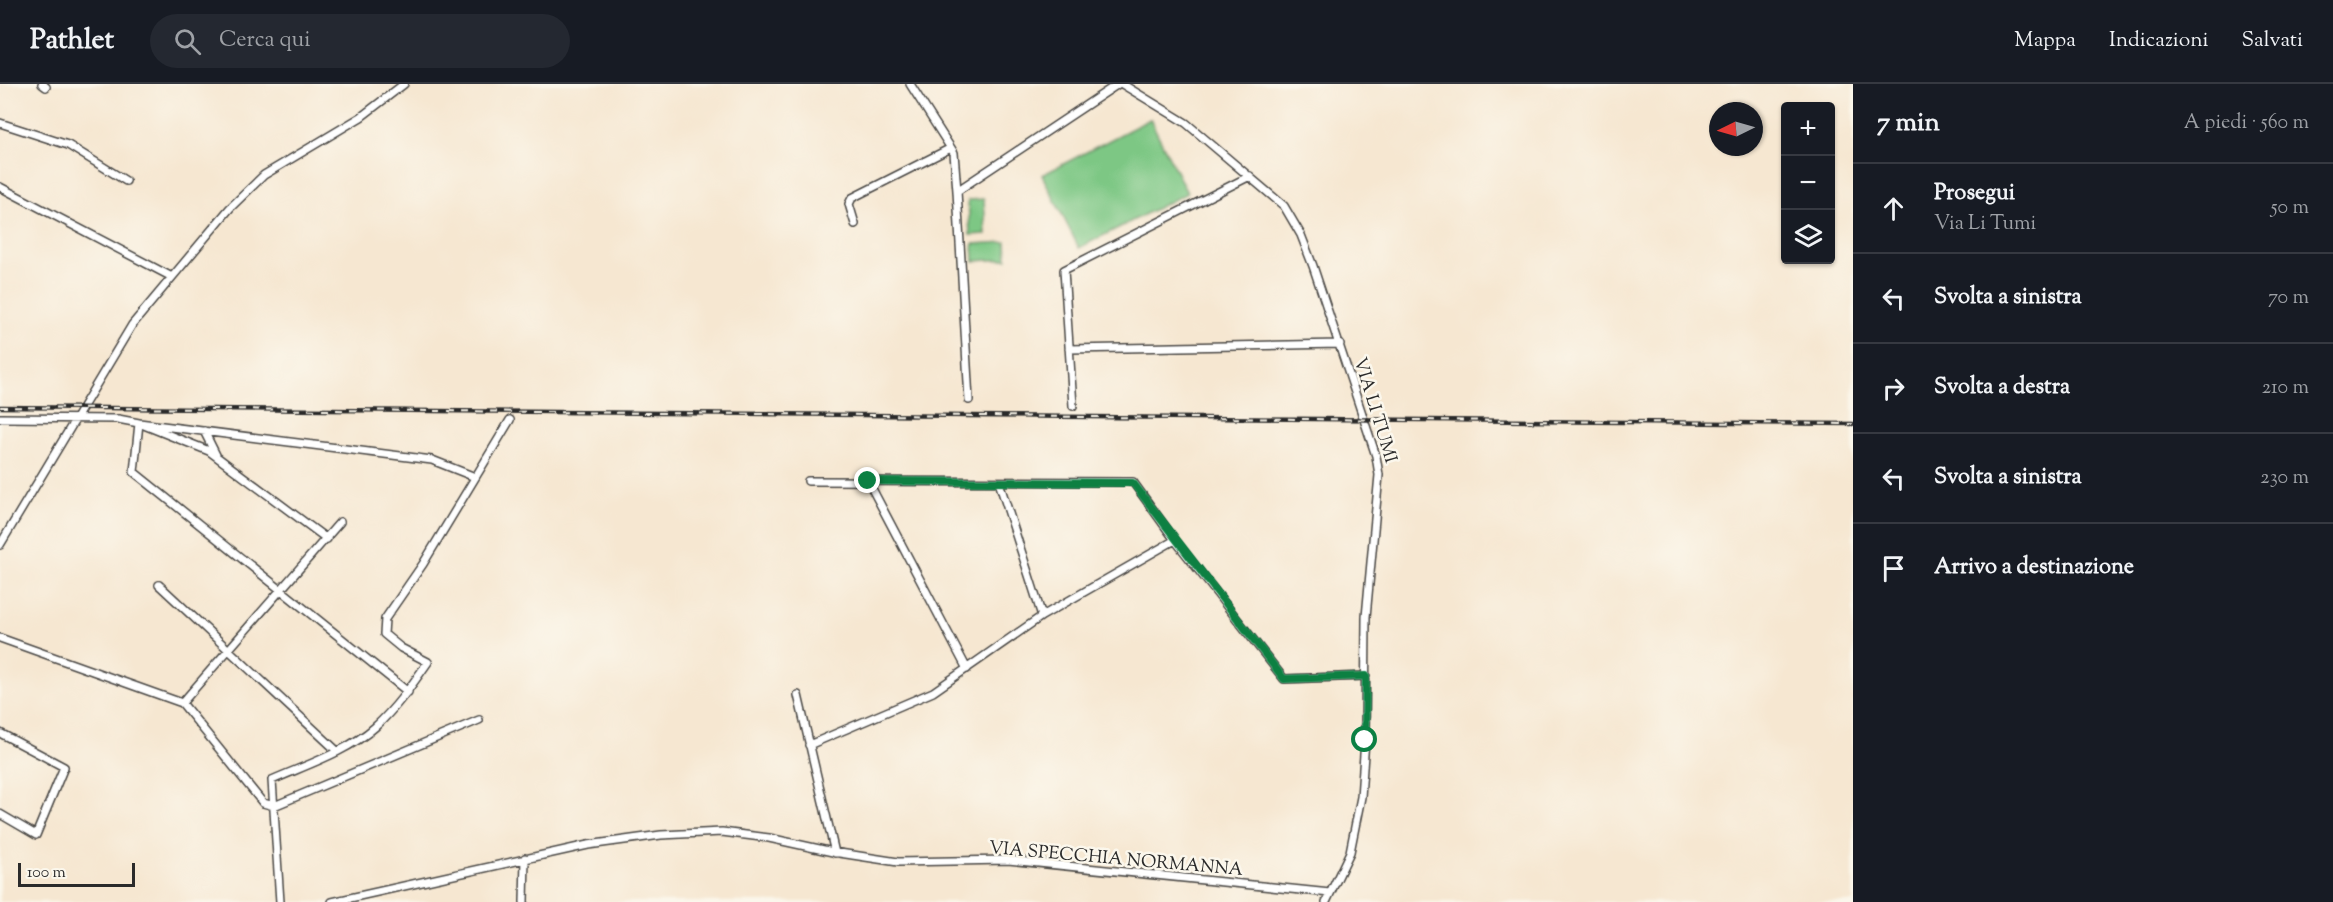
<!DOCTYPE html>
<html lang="it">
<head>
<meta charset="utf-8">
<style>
  body { margin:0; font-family:"Sorts Mill Goudy",serif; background:#242831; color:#f1f3f6 }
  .controls { position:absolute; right:18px; top:18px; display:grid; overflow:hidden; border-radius:6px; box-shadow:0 2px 4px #0004 }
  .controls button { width:54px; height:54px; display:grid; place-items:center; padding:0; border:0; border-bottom:2px solid #363941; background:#171b24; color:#f1f3f6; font:30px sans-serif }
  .compass { position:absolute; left:1709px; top:18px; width:54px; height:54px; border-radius:50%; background:#171b24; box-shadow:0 2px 4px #0004; rotate:265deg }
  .scale { position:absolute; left:18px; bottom:15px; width:117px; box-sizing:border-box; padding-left:6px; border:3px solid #2b2b2b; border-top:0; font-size:16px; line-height:21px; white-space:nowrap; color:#2b2b2b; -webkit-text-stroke:4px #fbf7ec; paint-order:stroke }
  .stop { position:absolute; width:18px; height:18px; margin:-14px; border:4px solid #0b8043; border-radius:50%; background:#fff }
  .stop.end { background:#0b8043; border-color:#fff; box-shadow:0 2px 6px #0008 }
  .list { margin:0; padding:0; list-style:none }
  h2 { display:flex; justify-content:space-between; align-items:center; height:78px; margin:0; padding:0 24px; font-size:26px }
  h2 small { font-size:20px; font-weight:400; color:#9ea1a6 }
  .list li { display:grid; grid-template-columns:39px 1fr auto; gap:18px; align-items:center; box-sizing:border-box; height:90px; padding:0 24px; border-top:2px solid #363941 }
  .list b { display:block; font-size:22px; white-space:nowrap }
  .list p { margin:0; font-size:20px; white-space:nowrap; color:#9ea1a6 }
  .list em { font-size:20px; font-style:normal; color:#9ea1a6 }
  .icon { flex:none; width:33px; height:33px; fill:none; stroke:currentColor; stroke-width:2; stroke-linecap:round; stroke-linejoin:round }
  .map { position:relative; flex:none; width:1853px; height:818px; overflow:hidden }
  header { display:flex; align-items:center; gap:36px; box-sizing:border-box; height:84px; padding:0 30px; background:#171b24; border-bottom:2px solid #363941 }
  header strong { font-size:28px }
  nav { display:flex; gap:33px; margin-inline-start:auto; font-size:21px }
  .search { width:420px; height:54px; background:#242831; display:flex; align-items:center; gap:15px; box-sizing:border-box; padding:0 21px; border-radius:33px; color:#9ea1a6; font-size:22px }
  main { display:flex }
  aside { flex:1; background:#171b24 }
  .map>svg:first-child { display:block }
  .green { fill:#7dc784; stroke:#547958; stroke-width:1.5 }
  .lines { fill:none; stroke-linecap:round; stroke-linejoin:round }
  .street-casing { stroke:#494744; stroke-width:10 }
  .street { stroke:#fff; stroke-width:7 }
  .rail-casing { stroke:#2b2b2b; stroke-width:4.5 }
  .rail { stroke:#fbf7ec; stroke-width:2; stroke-dasharray:7; stroke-linecap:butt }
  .route { stroke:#0b8043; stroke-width:8 }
  .labels { text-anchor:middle; stroke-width:5; stroke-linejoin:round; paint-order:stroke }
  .street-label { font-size:18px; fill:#2b2b2b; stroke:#fbf7ec }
</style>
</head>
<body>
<header>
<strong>Pathlet</strong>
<div class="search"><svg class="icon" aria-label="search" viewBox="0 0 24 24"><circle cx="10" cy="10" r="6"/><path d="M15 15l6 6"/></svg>Cerca qui</div>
<nav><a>Mappa</a><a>Indicazioni</a><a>Salvati</a></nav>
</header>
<main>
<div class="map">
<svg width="1853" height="818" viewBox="0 0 1853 818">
  <rect width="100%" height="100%" fill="#fbf7ec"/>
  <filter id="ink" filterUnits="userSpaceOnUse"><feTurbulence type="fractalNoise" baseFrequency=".0167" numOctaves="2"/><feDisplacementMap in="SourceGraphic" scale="12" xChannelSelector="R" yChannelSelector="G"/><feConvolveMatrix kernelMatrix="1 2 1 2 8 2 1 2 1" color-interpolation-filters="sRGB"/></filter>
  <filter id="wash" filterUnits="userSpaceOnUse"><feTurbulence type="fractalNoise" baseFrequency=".008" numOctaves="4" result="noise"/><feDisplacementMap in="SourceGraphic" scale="24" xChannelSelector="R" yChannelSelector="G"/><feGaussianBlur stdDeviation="1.35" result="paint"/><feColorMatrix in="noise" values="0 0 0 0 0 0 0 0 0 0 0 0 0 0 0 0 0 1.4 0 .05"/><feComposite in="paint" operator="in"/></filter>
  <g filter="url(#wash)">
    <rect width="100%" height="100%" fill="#f6e7d1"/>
    <path class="green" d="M1150,35l37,74 -108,55 -37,-73z
      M984,115l2,35 -16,1 -2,-35z
      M1006,158l1,17 -33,2 -1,-17z"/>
  </g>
  <g filter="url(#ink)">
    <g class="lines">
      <defs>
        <path id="street" d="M42,0l4,3
          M910,0l44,69 3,38
          M1122,0l64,39 98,83 17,29 12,31 63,190 3,19 -13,142 -1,123 -4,57 -11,55 -24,50
          M0,39l68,22 58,36
          M0,103l172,90
          M855,140l-6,-20 3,-6 99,-50
          M1069,265l271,-5
          M969,316l-12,-209 161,-107
          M1073,322l-9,-136 186,-94
          M0,334l118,1 21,4 70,28 118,88
          M204,347l12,24
          M808,397l325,1 42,58
          M868,397l99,188
          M999,398l43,134
          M0,461l132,-220 98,-117 34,-33 97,-58 43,-33
          M159,501l178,166
          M0,554l182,65 81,100 11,3 205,-86
          M408,608l-274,-220 5,-49 293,37 43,17
          M798,611l37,158
          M182,619l158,-181
          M0,649l64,34 -28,68 -36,-21
          M809,661l124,-53 109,-76 133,-76 109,139 82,-3
          M280,818l-8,-122c34,-15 75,-28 103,-53 21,-19 37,-42 53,-65l-27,-14 -17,-14 1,-15 38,-55 87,-144
          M332,818l256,-57 73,-10 61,-3 47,6 64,14 65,10 110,-2 322,33
          M524,818l1,-44"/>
      </defs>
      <use href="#street" class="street-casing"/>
      <use href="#street" class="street"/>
      <defs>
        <path id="rail" d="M0,323l1853,17"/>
      </defs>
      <use href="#rail" class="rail-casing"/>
      <use href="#rail" class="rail"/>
    </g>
  </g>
  <g class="lines" filter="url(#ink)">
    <path class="route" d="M868,397l265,2 151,196 82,-3 -1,64"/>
  </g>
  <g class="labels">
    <g class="street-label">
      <text transform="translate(1376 326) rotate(73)" y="6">VIA LI TUMI</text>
      <text transform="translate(1116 774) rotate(5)" y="6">VIA SPECCHIA NORMANNA</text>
    </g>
  </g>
</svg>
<div class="controls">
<button>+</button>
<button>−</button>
<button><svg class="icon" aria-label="layers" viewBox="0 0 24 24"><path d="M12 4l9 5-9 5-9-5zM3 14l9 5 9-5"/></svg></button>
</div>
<svg class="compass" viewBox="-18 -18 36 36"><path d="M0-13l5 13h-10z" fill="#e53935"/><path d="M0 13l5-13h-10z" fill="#9ea1a6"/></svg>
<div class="scale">100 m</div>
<div class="stop" style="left:1365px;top:656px"></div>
<div class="stop end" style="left:868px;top:397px"></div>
</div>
<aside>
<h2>7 min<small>A piedi · 560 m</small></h2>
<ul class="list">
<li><svg class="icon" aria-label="ahead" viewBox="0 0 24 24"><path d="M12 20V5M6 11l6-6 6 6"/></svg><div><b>Prosegui</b><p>Via Li Tumi</p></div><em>50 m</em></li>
<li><svg class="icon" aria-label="left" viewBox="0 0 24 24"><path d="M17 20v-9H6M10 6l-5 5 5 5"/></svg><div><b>Svolta a sinistra</b></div><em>70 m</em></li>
<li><svg class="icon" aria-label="right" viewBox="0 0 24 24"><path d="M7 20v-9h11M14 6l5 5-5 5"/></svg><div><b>Svolta a destra</b></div><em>210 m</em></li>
<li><svg class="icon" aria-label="left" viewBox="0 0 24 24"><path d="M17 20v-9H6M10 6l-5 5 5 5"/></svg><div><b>Svolta a sinistra</b></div><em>230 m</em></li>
<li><svg class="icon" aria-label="arrive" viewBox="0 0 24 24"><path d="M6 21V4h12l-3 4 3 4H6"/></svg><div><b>Arrivo a destinazione</b></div></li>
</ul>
</aside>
</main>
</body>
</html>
